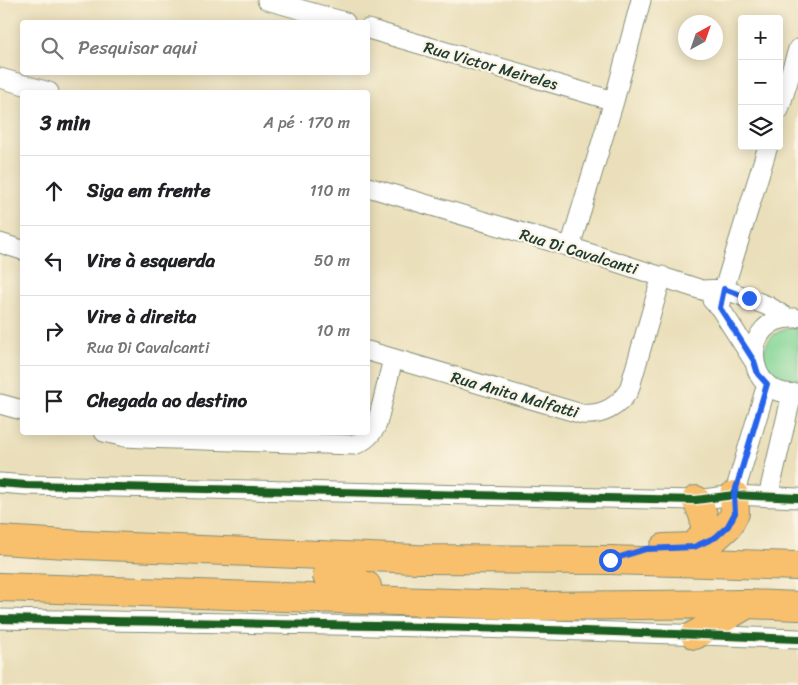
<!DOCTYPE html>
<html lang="pt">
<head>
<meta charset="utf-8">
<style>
  body { margin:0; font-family:Sriracha,sans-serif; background:#f6f6f6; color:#202124 }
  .controls { position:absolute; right:15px; top:15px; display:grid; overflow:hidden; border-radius:5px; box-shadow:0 2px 12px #0003 }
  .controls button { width:45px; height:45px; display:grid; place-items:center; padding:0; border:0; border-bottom:1px solid #e0e0e0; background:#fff; color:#202124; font:25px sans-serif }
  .compass { position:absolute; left:678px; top:15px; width:45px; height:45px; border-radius:50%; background:#fff; box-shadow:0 2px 12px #0003; rotate:40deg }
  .stop { position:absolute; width:15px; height:15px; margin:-11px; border:4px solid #2563eb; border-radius:50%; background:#fff }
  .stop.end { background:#2563eb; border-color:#fff; box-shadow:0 1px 5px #0008 }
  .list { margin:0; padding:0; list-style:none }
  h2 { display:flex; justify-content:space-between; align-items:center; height:65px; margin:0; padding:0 20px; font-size:21px }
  h2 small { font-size:16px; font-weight:400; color:#757577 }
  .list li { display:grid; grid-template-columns:32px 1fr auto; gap:15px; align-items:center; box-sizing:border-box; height:70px; padding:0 20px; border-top:1px solid #e0e0e0 }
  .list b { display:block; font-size:19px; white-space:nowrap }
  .list p { margin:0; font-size:16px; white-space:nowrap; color:#757577 }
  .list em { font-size:16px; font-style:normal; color:#757577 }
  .icon { flex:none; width:28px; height:28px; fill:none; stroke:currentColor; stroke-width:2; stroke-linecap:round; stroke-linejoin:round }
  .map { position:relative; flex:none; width:798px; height:685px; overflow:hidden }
  .search { position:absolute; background:#fff; box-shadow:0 2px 12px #0003; left:20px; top:20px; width:350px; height:55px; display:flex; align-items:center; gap:12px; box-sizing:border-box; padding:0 18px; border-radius:5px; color:#757577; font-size:19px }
  .panel { position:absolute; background:#fff; box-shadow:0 2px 12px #0003; left:20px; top:90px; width:350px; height:345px; border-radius:5px }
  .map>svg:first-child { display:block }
  .green { fill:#83d597; stroke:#518966 }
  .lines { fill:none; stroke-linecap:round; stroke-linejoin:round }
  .street-casing { stroke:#848e77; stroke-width:21 }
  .primary-casing { stroke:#848e77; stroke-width:30 }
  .street { stroke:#fff; stroke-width:19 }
  .primary { stroke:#f8bf6c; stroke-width:28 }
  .cycleway-casing { stroke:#fcf5e5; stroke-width:11 }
  .cycleway { stroke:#1b5e20; stroke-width:8 }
  .route { stroke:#2563eb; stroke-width:6 }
  .labels { text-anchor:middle; stroke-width:4.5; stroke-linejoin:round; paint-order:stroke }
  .street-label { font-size:16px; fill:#1f3d34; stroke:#fcf5e5 }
</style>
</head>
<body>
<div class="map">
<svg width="798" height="685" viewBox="0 0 798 685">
  <rect width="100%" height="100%" fill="#fcf5e5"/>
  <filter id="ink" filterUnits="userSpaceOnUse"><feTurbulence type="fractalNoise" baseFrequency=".02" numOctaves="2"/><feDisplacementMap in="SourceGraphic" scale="10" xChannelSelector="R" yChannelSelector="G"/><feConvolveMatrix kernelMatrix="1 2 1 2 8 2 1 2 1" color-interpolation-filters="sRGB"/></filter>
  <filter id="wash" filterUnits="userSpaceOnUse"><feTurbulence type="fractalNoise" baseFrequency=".0096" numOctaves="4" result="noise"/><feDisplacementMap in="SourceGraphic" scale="20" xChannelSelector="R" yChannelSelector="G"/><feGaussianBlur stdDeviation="1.12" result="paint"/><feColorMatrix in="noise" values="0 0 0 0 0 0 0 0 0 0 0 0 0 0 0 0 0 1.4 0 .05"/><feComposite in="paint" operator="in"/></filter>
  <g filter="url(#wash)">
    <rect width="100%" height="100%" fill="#eadfba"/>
    <path class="green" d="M790,328l8,1v54c-39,6 -48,-48 -8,-55z"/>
  </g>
  <g filter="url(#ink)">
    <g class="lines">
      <defs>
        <path id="street" d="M267,0l78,22
          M368,29l246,72
          M0,78l49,14
          M779,110l19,-61
          M368,187l202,60 132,43 22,-1 44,17 19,12
          M0,243l22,7
          M570,247l44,-146 27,-101
          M712,300l8,8 34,53
          M720,308l4,-19 44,-143
          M795,318c-57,-3 -52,82 3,75
          M368,351l214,63c20,2 36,-7 47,-24l33,-114
          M0,404l22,6
          M104,432l21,5 19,1 210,7c11,-4 18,-10 23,-21l16,-65
          M0,483l26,2 670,15 38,-5 64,3
          M734,495l33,-111
          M768,497l24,-103
          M0,619c266,5 532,8 798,20"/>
        <path id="primary" d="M0,540l82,5 335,14 193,1 188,6
          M694,547c3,-5 8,-9 10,-14 3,-11 -2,-23 -8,-33
          M664,548l30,-1 22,-10 12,-11 7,-13 -1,-18
          M356,563h-22l-6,5 -1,8 6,6 34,4
          M0,587l536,19 211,-2 51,2
          M695,635l51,-30"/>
      </defs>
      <use href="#street" class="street-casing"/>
      <use href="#primary" class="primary-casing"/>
      <use href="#street" class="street"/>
      <use href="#primary" class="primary"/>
      <defs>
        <path id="cycleway" d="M0,483l26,2 670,15 38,-5 64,3
          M0,619c266,5 532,8 798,20"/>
      </defs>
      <use href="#cycleway" class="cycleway-casing"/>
      <use href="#cycleway" class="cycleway"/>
    </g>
  </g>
  <g class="lines" filter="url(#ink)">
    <path class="route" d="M610,560l36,-11 48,-2 22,-10 12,-11 7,-13 -1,-18 33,-111 -9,-10 -4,-13 -34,-53 4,-19 25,9"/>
  </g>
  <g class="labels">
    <g class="street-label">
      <text transform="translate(491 65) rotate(16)" y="6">Rua Victor Meireles</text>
      <text transform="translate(579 251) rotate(17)" y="6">Rua Di Cavalcanti</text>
      <text transform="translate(515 394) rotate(16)" y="6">Rua Anita Malfatti</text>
    </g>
  </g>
</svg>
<div class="controls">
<button>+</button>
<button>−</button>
<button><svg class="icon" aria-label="layers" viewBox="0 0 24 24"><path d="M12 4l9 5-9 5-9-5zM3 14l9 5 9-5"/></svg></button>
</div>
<svg class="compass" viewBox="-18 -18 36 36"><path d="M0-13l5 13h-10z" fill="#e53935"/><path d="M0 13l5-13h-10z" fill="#757577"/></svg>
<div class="stop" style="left:610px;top:560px"></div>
<div class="stop end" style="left:749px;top:298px"></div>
<div class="search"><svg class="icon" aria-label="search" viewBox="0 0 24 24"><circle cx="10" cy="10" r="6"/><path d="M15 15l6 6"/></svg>Pesquisar aqui</div>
<section class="panel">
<h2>3 min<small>A pé · 170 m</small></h2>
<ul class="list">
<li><svg class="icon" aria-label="ahead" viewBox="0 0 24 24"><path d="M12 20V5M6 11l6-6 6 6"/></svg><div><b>Siga em frente</b></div><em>110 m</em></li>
<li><svg class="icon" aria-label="left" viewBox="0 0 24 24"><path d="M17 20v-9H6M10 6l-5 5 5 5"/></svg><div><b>Vire à esquerda</b></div><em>50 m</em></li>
<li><svg class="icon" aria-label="right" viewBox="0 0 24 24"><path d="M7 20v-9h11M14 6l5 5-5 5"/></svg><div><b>Vire à direita</b><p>Rua Di Cavalcanti</p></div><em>10 m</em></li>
<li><svg class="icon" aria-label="arrive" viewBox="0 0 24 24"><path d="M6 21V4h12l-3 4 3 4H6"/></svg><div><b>Chegada ao destino</b></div></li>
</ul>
</section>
</div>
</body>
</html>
